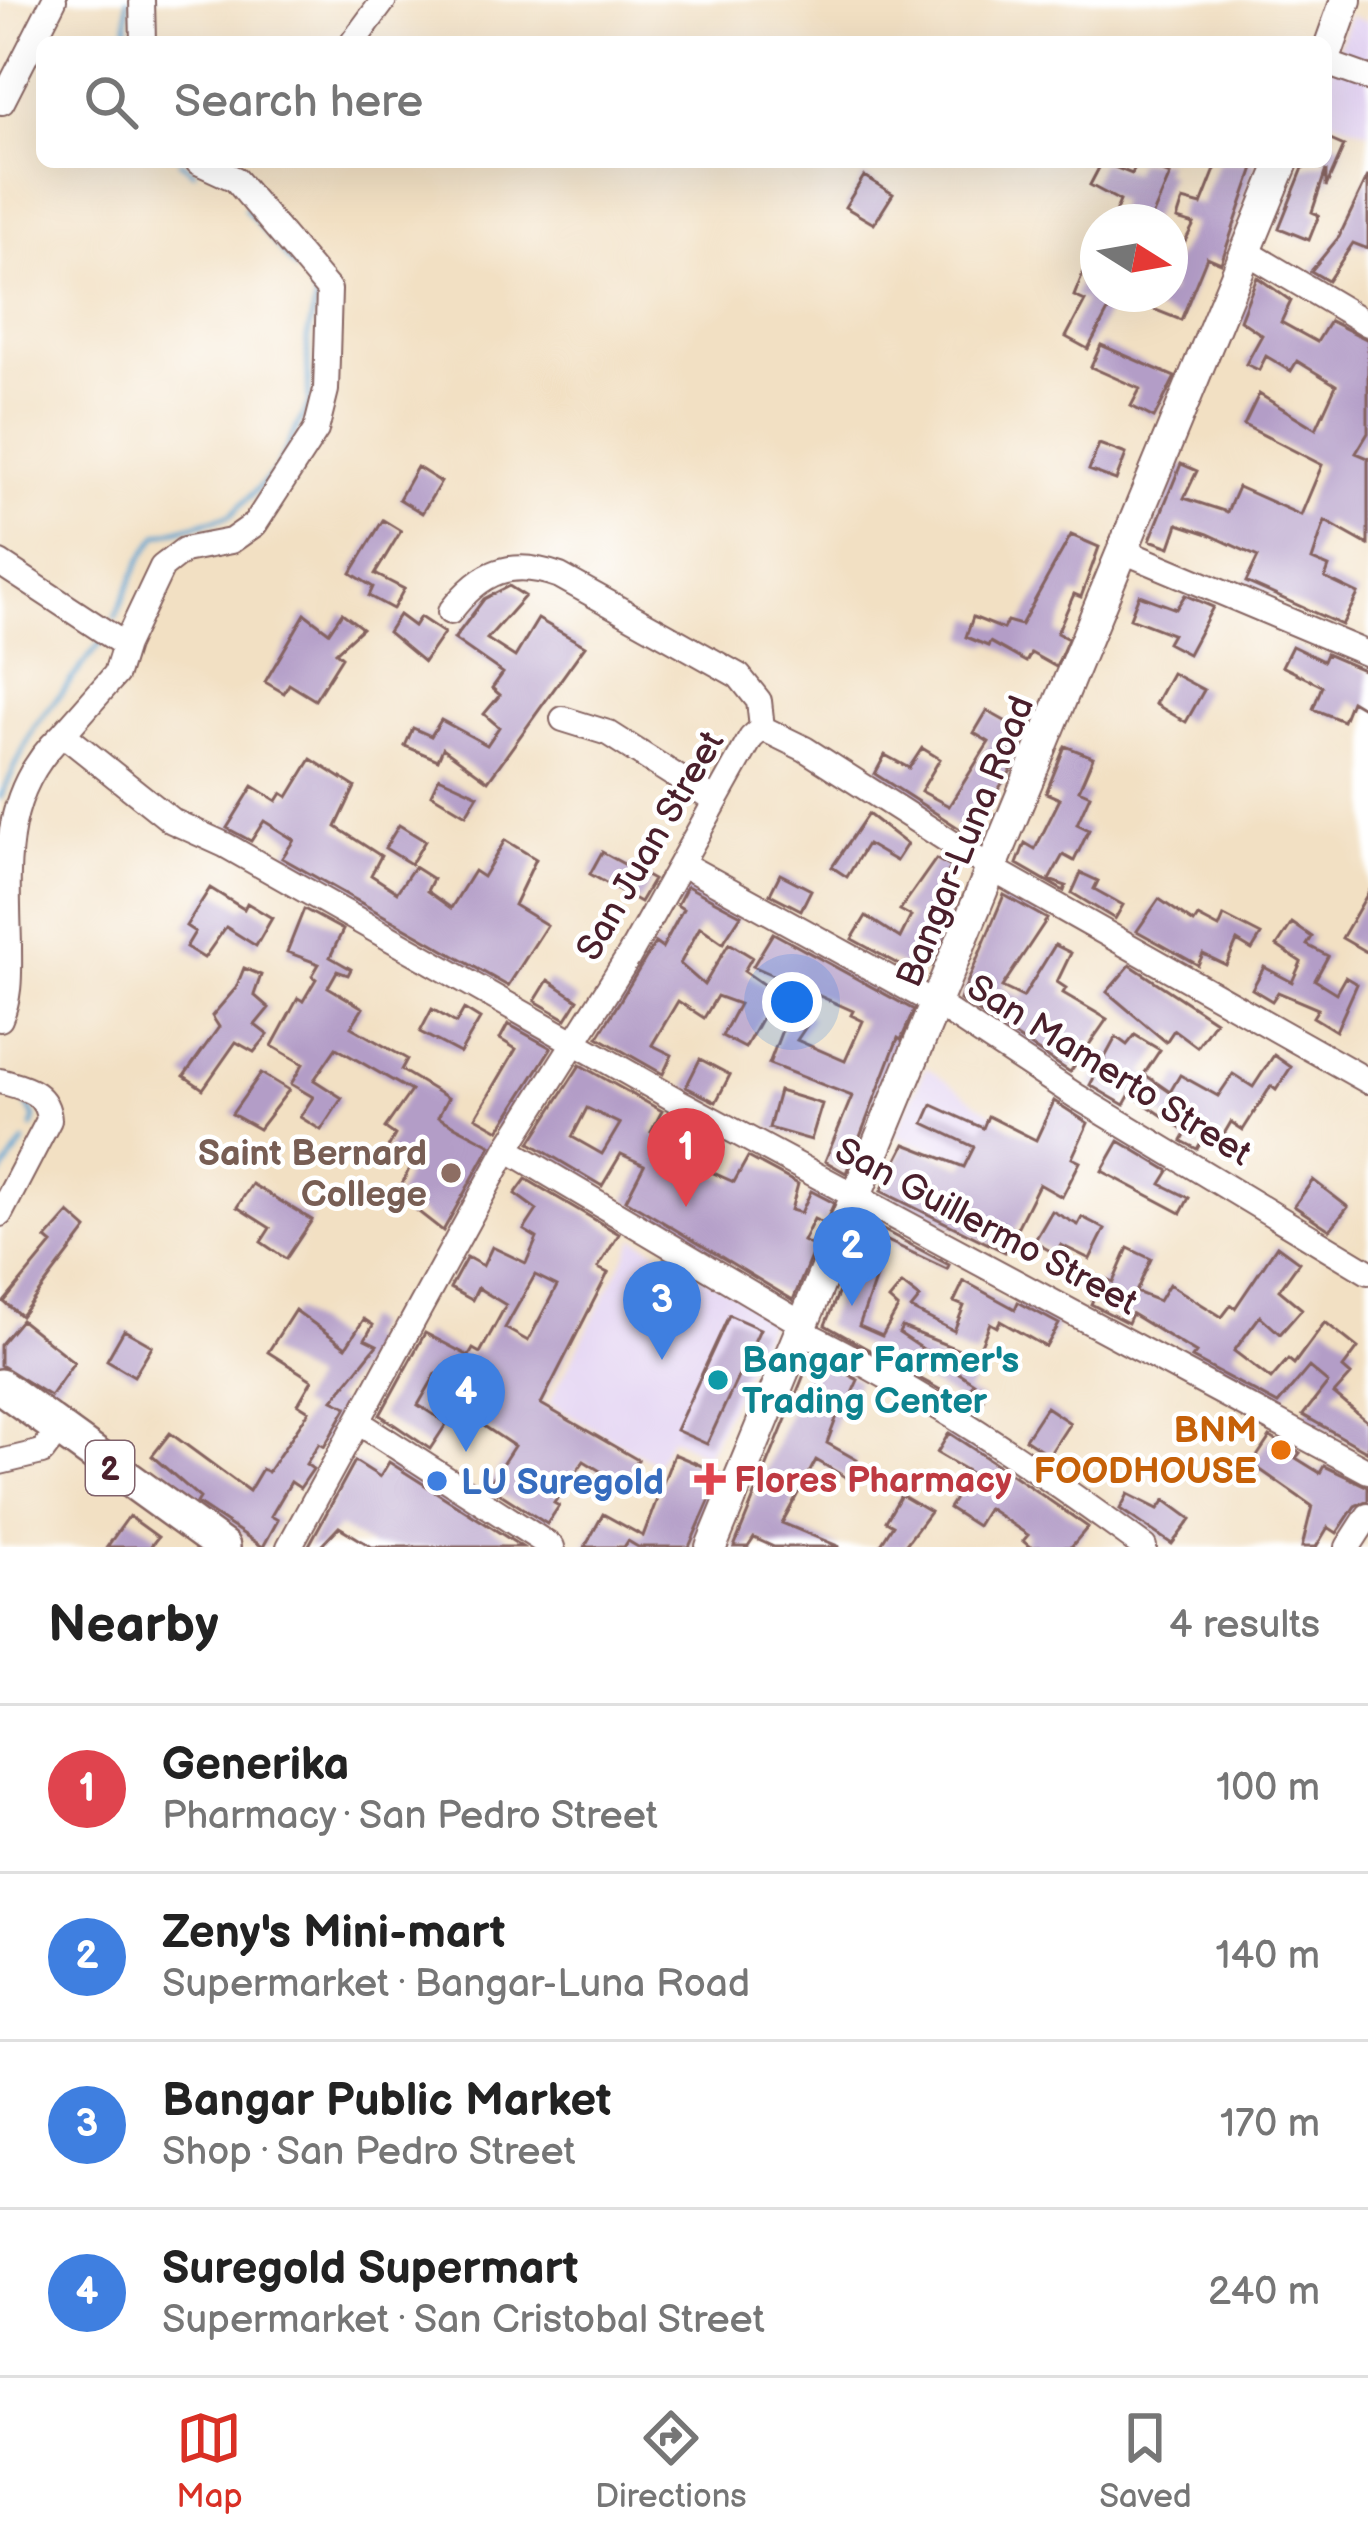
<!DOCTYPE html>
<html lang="en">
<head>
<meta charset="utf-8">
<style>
  body { margin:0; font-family:"Balsamiq Sans",sans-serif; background:#f6f6f6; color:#222 }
  .compass { position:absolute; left:1080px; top:204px; width:108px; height:108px; border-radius:50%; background:#fff; box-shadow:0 12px 48px #0002; rotate:101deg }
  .you { position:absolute; left:792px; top:1002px; width:42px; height:42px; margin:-30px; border:9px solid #fff; border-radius:50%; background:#1a73e8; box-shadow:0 0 0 18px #1a73e833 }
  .badge { display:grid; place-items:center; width:78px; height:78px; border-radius:50%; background:#d93025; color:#fff; font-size:39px; font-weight:700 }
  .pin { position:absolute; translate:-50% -99px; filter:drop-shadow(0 3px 6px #0008) }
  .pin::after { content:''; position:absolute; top:63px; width:42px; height:36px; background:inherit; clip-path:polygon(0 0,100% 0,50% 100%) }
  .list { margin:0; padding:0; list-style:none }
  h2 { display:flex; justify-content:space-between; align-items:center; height:156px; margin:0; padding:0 48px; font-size:51px }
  h2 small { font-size:39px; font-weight:400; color:#767676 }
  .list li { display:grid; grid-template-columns:78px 1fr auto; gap:36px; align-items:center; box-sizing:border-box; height:168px; padding:0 48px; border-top:3px solid #e0e0e0 }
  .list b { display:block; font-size:45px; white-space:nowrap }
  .list p { margin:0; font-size:39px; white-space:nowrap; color:#767676 }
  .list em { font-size:39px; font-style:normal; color:#767676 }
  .icon { flex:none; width:66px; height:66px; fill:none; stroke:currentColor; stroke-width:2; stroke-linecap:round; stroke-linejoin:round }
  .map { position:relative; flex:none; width:1368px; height:1547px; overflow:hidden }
  .search { position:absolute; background:#fff; box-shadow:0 12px 48px #0002; left:36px; right:36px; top:36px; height:132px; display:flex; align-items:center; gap:30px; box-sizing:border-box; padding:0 42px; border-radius:18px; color:#767676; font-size:45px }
  .sheet { height:828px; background:#fff }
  nav { display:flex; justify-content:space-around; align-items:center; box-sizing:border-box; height:168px; border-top:3px solid #e0e0e0; background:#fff; font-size:33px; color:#767676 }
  nav a { display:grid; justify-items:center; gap:6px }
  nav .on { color:#d93025 }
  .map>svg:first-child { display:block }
  .built { fill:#e3d3f2 }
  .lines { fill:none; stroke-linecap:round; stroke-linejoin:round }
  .stream { stroke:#58a2d0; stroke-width:4.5 }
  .building { fill:#b39dc7; fill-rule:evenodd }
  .minor-casing { stroke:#856360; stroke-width:28 }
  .major-casing { stroke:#856360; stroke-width:34 }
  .highway-casing { stroke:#856360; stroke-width:38 }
  .minor { stroke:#fff; stroke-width:24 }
  .major { stroke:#fff; stroke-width:30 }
  .highway { stroke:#fff; stroke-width:33 }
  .education-dot { fill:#8d6e63; stroke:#fff; stroke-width:4.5 }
  .culture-dot { fill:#0f9aa8; stroke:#fff; stroke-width:4.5 }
  .food-dot { fill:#e8710a; stroke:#fff; stroke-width:4.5 }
  .health-dot { fill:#e0444e; stroke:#fff; stroke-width:4.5 }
  .shop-dot { fill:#3f7fe0; stroke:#fff; stroke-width:4.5 }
  .labels { text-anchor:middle; stroke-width:9; stroke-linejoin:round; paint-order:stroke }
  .shield { fill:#fff; stroke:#80626b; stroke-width:3 }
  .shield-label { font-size:33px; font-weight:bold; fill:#4a1f2b }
  .street-label { font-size:36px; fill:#4a1f2b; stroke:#fff }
  .education-label { font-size:36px; font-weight:bold; fill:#785e54; stroke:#fff; text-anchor:end }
  .culture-label { font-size:36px; font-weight:bold; fill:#0d838f; stroke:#fff; text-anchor:start }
  .food-label { font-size:36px; font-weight:bold; fill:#c56008; stroke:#fff; text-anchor:end }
  .health-label { font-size:36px; font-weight:bold; fill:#be3a42; stroke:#fff; text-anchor:start }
  .shop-label { font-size:36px; font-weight:bold; fill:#366cbe; stroke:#fff; text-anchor:start }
</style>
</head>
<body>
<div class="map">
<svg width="1368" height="1547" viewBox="0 0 1368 1547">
  <rect width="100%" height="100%" fill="#fff"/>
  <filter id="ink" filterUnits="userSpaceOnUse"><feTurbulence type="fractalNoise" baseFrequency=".00833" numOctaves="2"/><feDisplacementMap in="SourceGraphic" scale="24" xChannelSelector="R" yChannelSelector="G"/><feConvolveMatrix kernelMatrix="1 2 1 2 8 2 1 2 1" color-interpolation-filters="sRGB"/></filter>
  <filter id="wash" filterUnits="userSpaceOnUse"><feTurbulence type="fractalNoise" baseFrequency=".004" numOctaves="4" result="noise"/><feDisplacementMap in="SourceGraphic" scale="48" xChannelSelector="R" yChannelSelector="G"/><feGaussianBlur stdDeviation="2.7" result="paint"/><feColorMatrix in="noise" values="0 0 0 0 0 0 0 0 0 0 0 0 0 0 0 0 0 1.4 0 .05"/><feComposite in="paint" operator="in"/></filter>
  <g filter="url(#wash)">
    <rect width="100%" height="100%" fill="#f2e0c3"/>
    <path class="built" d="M1350,16l18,6v110l-42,-15v-34z
      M926,1067l78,55 -21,45 -88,-31z
      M635,1238l137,78 -66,140 -35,-19 -14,27 -108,-61z"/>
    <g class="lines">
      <path class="stream" d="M127,42v-42
        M180,162l14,10
        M245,209l51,60
        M115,618l26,-59 17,-24 73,-20 44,-44 34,-68 -2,-64 9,-40 -5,-12
        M0,798l35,-72 67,-85
        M24,1100l11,17 -3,10
        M0,1177l24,-35"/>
    </g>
    <g id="blocks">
      <path class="building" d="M1326,138l18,8 -18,41v-17l-14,42 7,3 -10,25 -30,-12 24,-60 23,-6z
        M1102,162l30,12 5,-12h30l-4,10 7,3 -20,47 -35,-9 5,-12 -30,-16z
        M1218,162h38l-35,101 -14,-6 -26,63 -28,-11 6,-15h11v-24l24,-46 -17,-5 6,-19 18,5z
        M864,176l29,18 -19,30 -29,-17z
        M1368,176v73l-15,-6 -25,38 -17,-10 28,-34z
        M1086,266l12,5v23h19l-29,55 -22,-12 19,-36 -11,-5z
        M1257,277l34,24 -10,21 36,20 13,-21 38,19v93l-12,20 12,5v87l-43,-24 -13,39 17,7 -4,11 33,16 -16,31 -96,-43 12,-25 -50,-23 -30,-10 -8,23 -20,-7 31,-76 16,7 -13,27 43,14 11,-25 63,28 21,-50 -78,-40 15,-31 57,35 20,-44 -39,-24 -6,10 -25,-15 -7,14 -13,-6 16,-29 -22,-15z
        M1101,345l74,32 -21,41 -23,-12 9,-17 -49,-22z
        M1099,444l27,10 -10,26 -27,-10z
        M417,467l24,15 -19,31 -23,-14z
        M383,520l18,11 -26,43 29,15 -11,20 -24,-13 4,-9 -22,-14z
        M1071,535l28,12 -18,50 -7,-3 -17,39 11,6 -12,28 -25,-14 -5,9 -36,-20 -2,4 -22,-9 7,-20 30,12 4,-8 14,4z
        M509,586l16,10 -38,43 28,18 23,-38 47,27 -97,135 -45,-33 -5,12 -33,-14 8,-18 18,8 10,-16 46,25 12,-18 -15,-13 16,-19 -8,-7 11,-15 -49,-34 30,-40z
        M1139,595l37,14 9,-14 28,12 -25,47 -21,-11 5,-9 -42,-16z
        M342,613l20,15 -26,24 6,5 -27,43 -26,-16 -5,9 -19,-11 40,-68 24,18z
        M399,615l15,11 6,-9 24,16 -20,29 -36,-30z
        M1292,646l31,15 3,-7 42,18v39l-17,-10 -8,20 -30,-12 9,-23 -40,-20z
        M1172,673l32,17 -18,32 -31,-18z
        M987,711l34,19 -17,30 10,6 -46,68 -93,-60 10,-19 24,13 13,-20 18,11 -19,32 28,15 40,-64 -15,-9z
        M1065,746l28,11 -14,33 11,5 -13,29 12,6 -15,31 -11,-6 -14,25 17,6 -2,5 -47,-27 8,-21 10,6 25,-50 -14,-6z
        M311,759l44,28 -19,40 45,29 -10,19 26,17 17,-25 19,12 -6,12 24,17 23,-37 9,6 22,-37 31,19 -22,46 33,20 -39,61 -226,-128 12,-18 -30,-19 -13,20 -24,-13 26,-42 24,15 5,-8 6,4z
        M439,777l39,18 -12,20 -35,-21z
        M868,814l39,30 -11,17 -29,-17 -20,33 -15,-10z
        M399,825l26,16 -14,23 -26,-16z
        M602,852l51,28 -13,22 -50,-28z
        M936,859l15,8 -17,30 17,7 -14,50 -19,21 -66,-36 14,-23 34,22 11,-22 -11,-6z
        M1081,873l17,8 -4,8 29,16 -8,14 -43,-26z
        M780,874l31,16 -10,20 -31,-16z
        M687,886l54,29 -18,28 -23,-16 -20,37 24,21 25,-42 23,14 -8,14 68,47 -15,22 48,21 18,-40 -12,-6 2,-4 -100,-45 20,-33 141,77 -13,30 -3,-2 -52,135 -21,-12 27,-65 -83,-32 15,-39 -19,-13 -20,36 -23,-12 17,-32 -22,-8 -13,22 -26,-17 -26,44 20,10 -9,19 -65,-37 57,-94 7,5 21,-39 -6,-4z
        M210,888l34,21 3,-6 25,15 -16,28 -30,-19 -22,31 -18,-11 9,-15 -9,-6z
        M1368,893v60l-26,-15z
        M1004,895l43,24 -45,68 21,10 32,-52 16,8 -14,29 9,6 -3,5 44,26 -37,53 -110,-72z
        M1159,899l35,24 4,-6 21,11 5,-12 37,19 -9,15 -15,-9 -11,24 -23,-11 -5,11 -61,-34z
        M304,909l39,21 -13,27 21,12 -3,6 -11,-4 -9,16 35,21 -12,19 56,32 -6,11 47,28 -10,19 53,28 -48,86 -46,-36 13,-28 -25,-14 10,-18 -10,-7 26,-37 -75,-43 -22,32 28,18 -21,32 -21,-13 13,-20 -22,-13 12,-20 -31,-18 26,-48 5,3 13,-22 -4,-3 7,-12 -32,-12z
        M1292,923l20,14 -5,8 21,11 -13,24 21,13 9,-16 12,7 -21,47 -23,-14 5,-8 -40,-17 -6,9 -20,-12 12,-22 28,15 9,-20 -24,-16z
        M1130,965l85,56 -18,26 -23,-17 -8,12 -59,-50z
        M244,968l17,7 -7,20 15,13 -14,17 13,10 -14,17 -18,-10 -33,47 -19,-13 35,-49 -7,-11 24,-28z
        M548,980l30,20 -12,19 -31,-18z
        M432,1009l24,14 8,-14 16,10 -20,34 -40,-21z
        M508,1024l43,24 -52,82 -23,-13 40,-68 -16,-10z
        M1135,1035l25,15 -16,24 26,18 10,-17 38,21 15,-22 20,13 21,-32 17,12 -15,23 -5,-4 -28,44 -12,-8 -10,17 -14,-7 -10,17 -15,-8 5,-9 -57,-38 -6,11 -34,-20 26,-48 11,8z
        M700,1059l30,16 -14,27 -30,-15z
        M580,1065l82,46 -11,21 9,5 -5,10 79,35 14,-25 50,27 -7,26 10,3 10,-22 23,12 -9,21 -11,-5 -11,22 12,6 -22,53 -167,-100 18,-35 -23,-11 -19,32 -72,-43zM587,1108l33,16 -18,30 -30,-17z
        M261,1073l28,17 -30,39 -27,-15z
        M779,1091l43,13 -11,36 -42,-12z
        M1054,1101l34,22 -16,35 8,4 -18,35 -23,-13 -34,68 -124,-61 24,-47 59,23 10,-20 -50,-24 8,-18 51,23 5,-12 48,24z
        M1119,1141l50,30 -8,13 28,14 -8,15 -79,-42z
        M526,1179l93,55 -21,34 10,5 -67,131 97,56 -15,25 -39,-24 -30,42 5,3 -12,18 -59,-38 26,-40 -33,-22 6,-10 -24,-12 12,-24 -24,-12 -6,12 -9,-4 -18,31 29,18 -17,26 -50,-34 45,-82 44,23 4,-7 7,4 26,-48 -28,-17 -6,12 -22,-12 17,-31 16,9 9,-19 34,16 11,-25 -13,-8 13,-20 -22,-16zM535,1275l22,11 -29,55 -23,-13z
        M1313,1180l35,27 -18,23 -36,-24z
        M252,1184l60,36 -26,39 -25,-17 9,-14 -33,-21z
        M1052,1211l26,14 4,-8 23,12 -15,30 -29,-14 -5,9 -22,-12z
        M69,1213l18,16 -66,87 -17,-14 48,-58 -6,-5z
        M868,1222l81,43 -2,4 -68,-32 -13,27 13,5 -20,57 23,10 16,-28 -9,-8 13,-16 18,14 -9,11 43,22 10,-25 -10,-4 10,-21 51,28 3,-7 41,22 -13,23 -46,-26 -3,6 -7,-4 -14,34 -74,-30 -3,6 75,50 -7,9 16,8 -5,11 -153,-86z
        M1277,1246l22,16 -20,28 23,19 -22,25 -20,-18 -26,35 37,28 17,-20 6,5 31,-42 33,26 -15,20 8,7 -17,19 34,28v30l-65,-37 25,-32 -19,-16 -31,37 -86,-46 4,-5 -64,-39 -4,9 -37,-19 12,-26 10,4 15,-34 23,11 -15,33 23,9 10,-17 53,33 9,-12 4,3z
        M295,1310l51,37 18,-28 9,6 -8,14 12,6 -44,55 14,7 -23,40 -5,-3 -13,20 7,5 -13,19 -9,-6 -20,34 7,4 -15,27 -66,-44 3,-5 -48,-42 18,-23 79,58 13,-22 6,3 41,-61 -11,-7 14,-24 -44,-28z
        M729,1315l31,14 -53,115 -31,-14z
        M21,1320l53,42 -24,34 -50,-31v-20z
        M124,1330l28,16 -18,30 -27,-16z
        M812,1355l46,25 -10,22 -5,-2 -16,43 30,17 -10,18 -31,-18 -34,63 58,24h-66l-20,-9 -6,9h-14z
        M1046,1407l24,16 -21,32 -24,-16z
        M949,1433l61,40 78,54 -17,20h-41l-7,-6 5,-6 -40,-27 -11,18 -28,-18 22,-35 -34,-20z
        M1270,1437l30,16 -4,5 24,15 4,-7 44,21v13l-13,6 -18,27 -9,-6 -12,20h-14l10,-41 -60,-42z
        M674,1454l47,20 -32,73h-51l-10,-6 -4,6h-39l18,-33 40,22z
        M355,1461l25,16 9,-15 133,85h-150l-33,-20 -19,20h-12z
        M1128,1494l30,15 7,-9 26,19 -19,25 -52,-35z
        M901,1495l29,17 -26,35h-25l14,-22 -7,-4z
        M129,1516l29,21 -8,10h-43z"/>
    </g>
  </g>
  <g filter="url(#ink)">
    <use href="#blocks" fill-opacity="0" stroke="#856360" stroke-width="3"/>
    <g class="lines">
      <defs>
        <path id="minor" d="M142,0l1,42
          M353,42l31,-42
          M1326,63l42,15
          M2,102l52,-102
          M1247,252l121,72
          M1121,550l247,104
          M0,563l125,82 -9,29 -53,60 109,87 53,24 453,256 690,370
          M450,612c31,-41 61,-54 110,-36l179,100 20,25 3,27
          M125,645l37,-78 22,-17 47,-9 24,-17 61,-94 10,-40 3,-100 -94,-111 -37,-17
          M563,719l45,14 107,68
          M682,864l258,142 136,90 292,176
          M0,1019c11,-24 9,-48 9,-74 -2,-78 -9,-153 54,-211
          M0,1081c24,7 47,10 49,39l-49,94
          M507,1149l297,176
          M801,1331c123,61 233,135 343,216
          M358,1422l194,125
          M0,1462l42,-10 16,-21
          M289,1547l218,-398 122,-193 122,-218 11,-10 43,21 189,121 374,211
          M1348,1547l20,-31"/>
        <path id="major" d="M1326,56l20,-56
          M711,1547c193,-461 385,-922 572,-1385"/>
        <path id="highway" d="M0,1386l223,161"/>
      </defs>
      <use href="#minor" class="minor-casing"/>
      <use href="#major" class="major-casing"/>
      <use href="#highway" class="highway-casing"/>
      <use href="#minor" class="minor"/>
      <use href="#major" class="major"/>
      <use href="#highway" class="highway"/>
    </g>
  </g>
  <circle class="education-dot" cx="451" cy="1173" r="12"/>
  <circle class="culture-dot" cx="718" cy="1380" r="12"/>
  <circle class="food-dot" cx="1281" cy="1450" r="12"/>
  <path class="health-dot" d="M704 1461h12v12h12v12h-12v12h-12v-12h-12v-12h12z"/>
  <circle class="shop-dot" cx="437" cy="1481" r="12"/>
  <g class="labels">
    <rect class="shield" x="86" y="1441" width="48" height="54" rx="9"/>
    <g class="shield-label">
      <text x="110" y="1480">2</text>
    </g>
    <g class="street-label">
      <text transform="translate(964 841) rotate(-68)" y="13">Bangar-Luna Road</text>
      <text transform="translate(649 845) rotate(-60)" y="13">San Juan Street</text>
      <text transform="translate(1110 1069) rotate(32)" y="13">San Mamerto Street</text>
      <text transform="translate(987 1225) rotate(28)" y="13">San Guillermo Street</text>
    </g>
    <g class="education-label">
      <text x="427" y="1165">Saint Bernard<tspan x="427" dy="41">College</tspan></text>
    </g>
    <g class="culture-label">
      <text x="742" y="1372">Bangar Farmer's<tspan x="742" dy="41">Trading Center</tspan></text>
    </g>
    <g class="food-label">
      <text x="1257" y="1442">BNM<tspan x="1257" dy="41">FOODHOUSE</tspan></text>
    </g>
    <g class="health-label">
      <text x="734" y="1492">Flores Pharmacy</text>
    </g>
    <g class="shop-label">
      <text x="461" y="1494">LU Suregold</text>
    </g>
  </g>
</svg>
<svg class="compass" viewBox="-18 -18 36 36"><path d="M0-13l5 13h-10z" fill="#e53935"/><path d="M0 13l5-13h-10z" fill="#767676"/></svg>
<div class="you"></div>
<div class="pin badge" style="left:686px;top:1207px;background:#e0444e">1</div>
<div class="pin badge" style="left:852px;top:1306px;background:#3f7fe0">2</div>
<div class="pin badge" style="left:662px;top:1360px;background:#3f7fe0">3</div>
<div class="pin badge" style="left:466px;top:1452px;background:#3f7fe0">4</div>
<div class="search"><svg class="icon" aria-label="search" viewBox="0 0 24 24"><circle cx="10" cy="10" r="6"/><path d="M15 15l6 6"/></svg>Search here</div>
</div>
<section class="sheet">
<h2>Nearby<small>4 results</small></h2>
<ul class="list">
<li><span class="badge" style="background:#e0444e">1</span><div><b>Generika</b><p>Pharmacy · San Pedro Street</p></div><em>100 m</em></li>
<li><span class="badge" style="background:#3f7fe0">2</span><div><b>Zeny's Mini-mart</b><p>Supermarket · Bangar-Luna Road</p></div><em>140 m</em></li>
<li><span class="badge" style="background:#3f7fe0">3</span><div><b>Bangar Public Market</b><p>Shop · San Pedro Street</p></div><em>170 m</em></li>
<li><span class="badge" style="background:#3f7fe0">4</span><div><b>Suregold Supermart</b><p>Supermarket · San Cristobal Street</p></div><em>240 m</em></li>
</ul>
</section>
<nav>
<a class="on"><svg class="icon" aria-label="map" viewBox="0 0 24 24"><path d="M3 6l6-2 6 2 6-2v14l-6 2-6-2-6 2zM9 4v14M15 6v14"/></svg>Map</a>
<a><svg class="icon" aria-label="directions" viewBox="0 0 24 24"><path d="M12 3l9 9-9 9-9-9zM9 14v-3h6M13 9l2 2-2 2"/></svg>Directions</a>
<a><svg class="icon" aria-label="saved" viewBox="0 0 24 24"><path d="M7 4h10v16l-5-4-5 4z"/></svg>Saved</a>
</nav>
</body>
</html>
